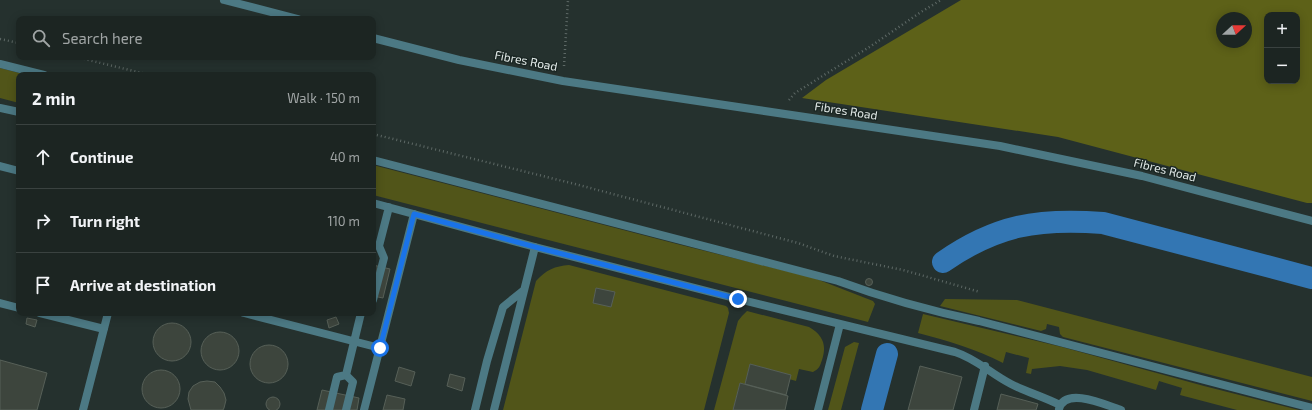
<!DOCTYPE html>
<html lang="en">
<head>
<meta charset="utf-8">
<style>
  body { margin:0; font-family:"Exo 2",sans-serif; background:#29312f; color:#f1f3f6 }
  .controls { position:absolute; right:12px; top:12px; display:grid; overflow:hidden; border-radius:8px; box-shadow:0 2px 10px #0003 }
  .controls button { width:36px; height:36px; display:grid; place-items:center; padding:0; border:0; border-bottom:1px solid #3a4240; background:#1c2522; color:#f1f3f6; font:20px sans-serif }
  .compass { position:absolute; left:1216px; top:12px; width:36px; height:36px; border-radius:50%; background:#1c2522; box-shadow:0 2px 10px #0003; rotate:69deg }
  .stop { position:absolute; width:12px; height:12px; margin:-9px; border:3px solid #1a73e8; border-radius:50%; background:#fff }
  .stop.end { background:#1a73e8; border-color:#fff; box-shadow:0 1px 4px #0008 }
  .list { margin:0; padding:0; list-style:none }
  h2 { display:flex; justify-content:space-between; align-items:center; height:52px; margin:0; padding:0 16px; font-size:17px }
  h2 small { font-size:13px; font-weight:400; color:#a0a5a5 }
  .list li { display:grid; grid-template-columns:26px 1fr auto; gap:12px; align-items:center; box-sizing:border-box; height:64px; padding:0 16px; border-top:1px solid #3a4240 }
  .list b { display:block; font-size:15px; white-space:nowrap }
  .list em { font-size:13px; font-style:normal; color:#a0a5a5 }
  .icon { flex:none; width:22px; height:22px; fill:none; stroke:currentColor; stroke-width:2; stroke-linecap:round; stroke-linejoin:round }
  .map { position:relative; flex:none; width:1312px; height:410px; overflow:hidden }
  .search { position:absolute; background:#1c2522; box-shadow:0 2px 10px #0003; left:16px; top:16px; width:360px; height:44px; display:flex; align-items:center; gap:10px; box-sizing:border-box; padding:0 14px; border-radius:8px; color:#a0a5a5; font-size:15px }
  .panel { position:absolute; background:#1c2522; box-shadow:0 2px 10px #0003; left:16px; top:72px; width:360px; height:244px; border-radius:8px }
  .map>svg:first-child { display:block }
  .green { fill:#515519 }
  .forest { fill:#5d6118; fill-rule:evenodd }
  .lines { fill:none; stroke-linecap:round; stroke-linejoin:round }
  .canal { stroke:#3376b3; stroke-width:22 }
  .building { fill:#3d453d; stroke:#576058 }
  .path { stroke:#5e6966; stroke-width:2.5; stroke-dasharray:1 3; stroke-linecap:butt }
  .service { stroke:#4c7984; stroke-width:8 }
  .minor { stroke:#4c7984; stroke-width:8 }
  .route { stroke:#1a73e8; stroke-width:5 }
  .labels { text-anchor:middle; stroke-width:3; stroke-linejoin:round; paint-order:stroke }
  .street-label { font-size:12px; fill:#e2eae8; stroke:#1b2724 }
</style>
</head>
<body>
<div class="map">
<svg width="1312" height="410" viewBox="0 0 1312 410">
  <rect width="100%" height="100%" fill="#25312e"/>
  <path class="green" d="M0,68l27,7h-8v28l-19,-5z
    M373,165l304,79 137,34 59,23 2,3 -7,18 -495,-127z
    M569,265l157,41 2,2 1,5 -25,97h-201l33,-129c10,-11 19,-15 33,-16z
    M945,299l72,1 295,77v24l-249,-64 -3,-3 -1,-7 -12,-3 -1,5 -5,2 -101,-25z
    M747,311l62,16c14,8 18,18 13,33 -2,6 -3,9 -9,12l-14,-3 -3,12 -7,-2 1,-4 -40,-11 -5,20 -5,-1 -7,27h-19l24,-89 4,-5z
    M923,314l139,33 142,39 95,24h-62l-57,-15 2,-7 -23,-7 -3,9 -69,-20 -27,-4 -28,3 -1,5 -5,-1 3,-15 -23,-6 -3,11c-27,-14 -55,-22 -85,-30z
    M854,342l5,1 -18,67h-13l17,-63z"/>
  <path class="forest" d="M961,0h351v203h-5l-249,-66 -256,-39 24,-18zM1267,15h30v66h-30zM1222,18h24v24h-24z"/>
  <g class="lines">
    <path class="canal" d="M943,262c53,-37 95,-44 160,-39l209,55
      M872,410l15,-56"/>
  </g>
  <path class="building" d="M373,265l17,4 -7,29 -10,-2z
    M865.5 282a3.5 3.5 0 1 1 7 0a3.5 3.5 0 1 1-7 0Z
    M596,288l19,4 -4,15 -18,-4z
    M336,317l3,7 -10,4 -2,-8z
    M27,318l10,2 -2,7 -9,-3z
    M153 342a19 19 0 1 1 38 0a19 19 0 1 1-38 0Z
    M201 351a19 19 0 1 1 38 0a19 19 0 1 1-38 0Z
    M250 364a19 19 0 1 1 38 0a19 19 0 1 1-38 0Z
    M0,360l47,13 -10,37h-37z
    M750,364l41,11 -5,20 -41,-11z
    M920,366l42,11 -9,33h-45z
    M399,367l16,5 -4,14 -16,-5z
    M142 389a19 19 0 1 1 38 0a19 19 0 1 1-38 0Z
    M450,374l15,4 -3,13 -15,-5z
    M207,381l8,1 5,5 4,6 2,7 -2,8 -1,2h-32l-3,-11 1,-7 4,-6 7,-4z
    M740,383l48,13 -3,14h-52z
    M322,390l37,8 -2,12h-40z
    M1001,394l37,10 -2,6h-39z
    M387,395l18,4 -2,11h-20z
    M266 404a7 7 0 1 1 14 0a7 7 0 1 1-14 0Z"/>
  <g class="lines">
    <path class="path" d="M0,39l19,4
      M76,57l74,18
      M564,66l4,-66
      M789,100l6,-7 76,-47 50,-34 20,-12
      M373,134l202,50 223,59 36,13 69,14 77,22"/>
    <path class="service" d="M0,64l44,11
      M0,108l19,4
      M373,160l465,121c46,17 93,30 141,40l333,87
      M0,166l19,5
      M373,203l162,44 203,52 217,53c22,7 36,22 56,32 16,8 33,13 49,21
      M373,300l11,-42 -5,-12 10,-39
      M0,303l19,5
      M40,313l64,16
      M244,313l136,35
      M346,375l15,-62
      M346,375l7,7 -7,28
      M1059,409c6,-23 47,-4 62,1
      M83,410l25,-97
      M329,410l8,-33 9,-2
      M364,410l50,-196
      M475,410l12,-49 16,-54 21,-17
      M494,410l41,-163
      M818,410l22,-86
      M974,410l11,-44"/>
    <path class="minor" d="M224,0l74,19
      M373,38l86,22 104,21 437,65 142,30 170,45"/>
  </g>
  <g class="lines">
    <path class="route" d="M380,348l34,-134 121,33 203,52"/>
  </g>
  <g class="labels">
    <g class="street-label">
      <text transform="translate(526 61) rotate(11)" y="4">Fibres Road</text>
      <text transform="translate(846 111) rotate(9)" y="4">Fibres Road</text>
      <text transform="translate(1165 170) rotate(14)" y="4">Fibres Road</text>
    </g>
  </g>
</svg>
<div class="controls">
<button>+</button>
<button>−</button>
</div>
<svg class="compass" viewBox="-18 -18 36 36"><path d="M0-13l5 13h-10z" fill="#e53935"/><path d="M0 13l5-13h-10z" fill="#a0a5a5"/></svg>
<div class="stop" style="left:380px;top:348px"></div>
<div class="stop end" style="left:738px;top:299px"></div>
<div class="search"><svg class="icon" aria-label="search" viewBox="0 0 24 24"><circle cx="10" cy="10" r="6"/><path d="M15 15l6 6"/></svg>Search here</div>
<section class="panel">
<h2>2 min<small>Walk · 150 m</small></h2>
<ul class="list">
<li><svg class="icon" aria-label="ahead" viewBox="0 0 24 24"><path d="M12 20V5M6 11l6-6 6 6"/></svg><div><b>Continue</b></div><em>40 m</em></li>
<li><svg class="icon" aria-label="right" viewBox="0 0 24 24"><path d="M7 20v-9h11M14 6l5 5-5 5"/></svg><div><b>Turn right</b></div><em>110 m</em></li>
<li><svg class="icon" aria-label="arrive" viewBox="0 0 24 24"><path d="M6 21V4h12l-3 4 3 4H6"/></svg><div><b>Arrive at destination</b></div></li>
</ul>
</section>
</div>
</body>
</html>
